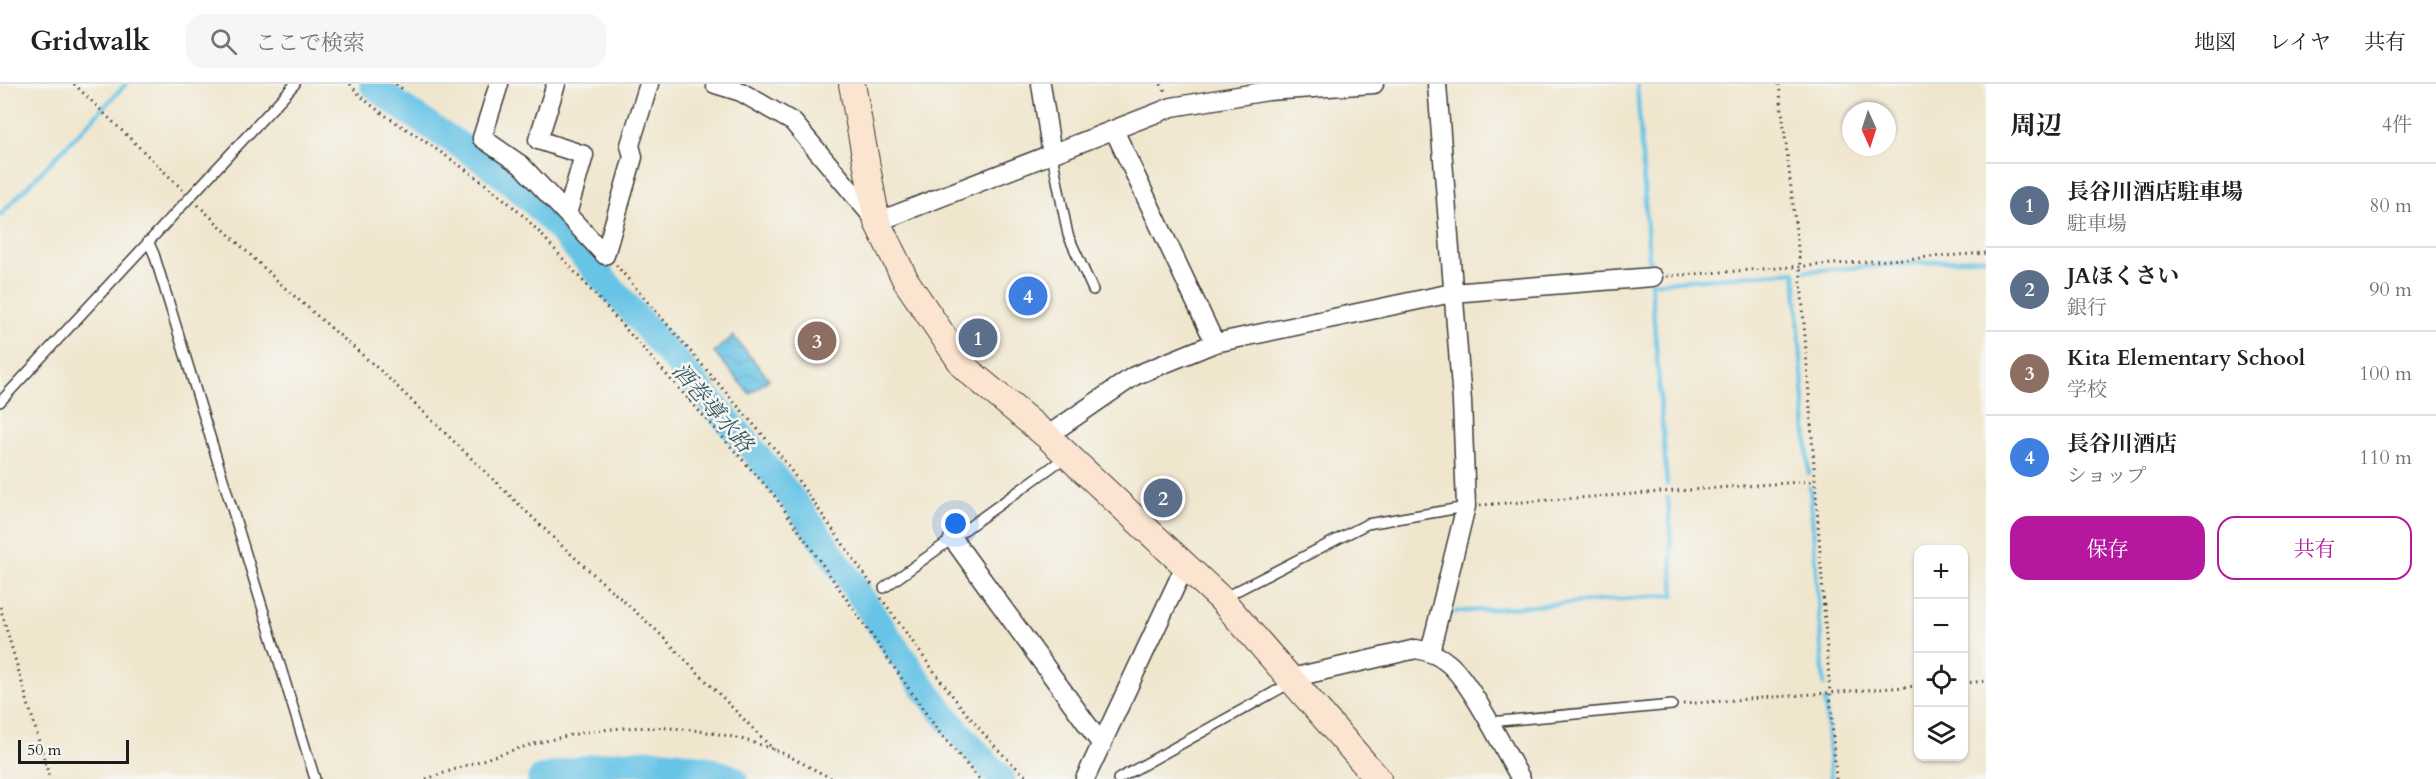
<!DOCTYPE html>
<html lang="ja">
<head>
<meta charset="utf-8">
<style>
  body { margin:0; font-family:Cardo,"Noto Serif JP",serif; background:#f6f6f6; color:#202124 }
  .controls { position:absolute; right:18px; bottom:18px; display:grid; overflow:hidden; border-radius:12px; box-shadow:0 2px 4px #0004 }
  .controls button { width:54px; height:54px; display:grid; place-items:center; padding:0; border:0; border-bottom:2px solid #e0e0e0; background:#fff; color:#202124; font:30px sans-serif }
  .compass { position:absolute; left:1842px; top:18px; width:54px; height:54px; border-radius:50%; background:#fff; box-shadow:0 2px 4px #0004; rotate:177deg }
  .scale { position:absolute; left:18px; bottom:15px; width:111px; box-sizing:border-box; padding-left:6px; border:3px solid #1c1c1c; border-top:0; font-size:16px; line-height:21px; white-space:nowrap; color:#1c1c1c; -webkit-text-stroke:4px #f6f6f2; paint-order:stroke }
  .you { position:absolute; left:956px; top:440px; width:21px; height:21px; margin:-15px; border:4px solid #fff; border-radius:50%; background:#1a73e8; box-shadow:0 0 0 9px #1a73e833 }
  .badge { display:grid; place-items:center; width:39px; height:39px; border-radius:50%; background:#b5179e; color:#fff; font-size:20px; font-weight:700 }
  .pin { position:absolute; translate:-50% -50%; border:3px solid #fff; box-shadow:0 2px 6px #0006 }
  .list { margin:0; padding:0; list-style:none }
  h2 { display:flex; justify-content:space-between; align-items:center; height:78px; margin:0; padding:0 24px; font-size:26px }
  h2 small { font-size:20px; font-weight:400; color:#757577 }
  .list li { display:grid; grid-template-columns:39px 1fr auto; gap:18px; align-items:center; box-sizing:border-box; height:84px; padding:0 24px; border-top:2px solid #e0e0e0 }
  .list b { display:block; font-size:22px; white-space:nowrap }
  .list p { margin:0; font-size:20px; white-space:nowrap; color:#757577 }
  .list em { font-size:20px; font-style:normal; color:#757577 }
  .actions { display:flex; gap:12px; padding:18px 24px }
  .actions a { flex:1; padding:14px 0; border:2px solid #b5179e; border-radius:18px; text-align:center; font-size:21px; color:#b5179e }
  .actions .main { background:#b5179e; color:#fff }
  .icon { flex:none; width:33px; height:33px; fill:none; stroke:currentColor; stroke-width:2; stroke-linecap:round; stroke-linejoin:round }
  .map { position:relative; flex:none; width:1986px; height:695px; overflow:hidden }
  header { display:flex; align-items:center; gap:36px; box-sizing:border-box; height:84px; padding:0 30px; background:#fff; border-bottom:2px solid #e0e0e0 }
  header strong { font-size:28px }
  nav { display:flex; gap:33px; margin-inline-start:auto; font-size:21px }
  .search { width:420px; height:54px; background:#f6f6f6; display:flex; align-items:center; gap:15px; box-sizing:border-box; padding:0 21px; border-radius:18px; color:#757577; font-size:22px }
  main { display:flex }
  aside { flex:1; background:#fff }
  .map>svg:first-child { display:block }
  .water { fill:url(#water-waves); stroke:#427081; stroke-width:1.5 }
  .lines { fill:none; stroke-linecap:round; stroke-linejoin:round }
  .stream { stroke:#68c4e6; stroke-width:4.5 }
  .river { stroke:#68c4e6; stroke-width:27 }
  .lane-casing { stroke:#3c3a37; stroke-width:12 }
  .street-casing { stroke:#3c3a37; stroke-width:21 }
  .secondary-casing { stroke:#3c3a37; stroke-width:28 }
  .path { stroke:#3c3a37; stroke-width:3; stroke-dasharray:1.5 4.5; stroke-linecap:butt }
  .lane { stroke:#fff; stroke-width:9 }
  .street { stroke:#fff; stroke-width:18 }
  .secondary { stroke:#fce5d0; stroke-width:26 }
  .labels { text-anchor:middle; stroke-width:5; stroke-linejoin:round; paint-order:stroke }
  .water-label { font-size:22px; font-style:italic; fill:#375763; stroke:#f6f6f2 }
</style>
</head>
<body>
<header>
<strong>Gridwalk</strong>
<div class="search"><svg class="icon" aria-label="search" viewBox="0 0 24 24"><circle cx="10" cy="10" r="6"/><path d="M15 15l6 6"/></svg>ここで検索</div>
<nav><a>地図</a><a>レイヤ</a><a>共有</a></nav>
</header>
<main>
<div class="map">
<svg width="1986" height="695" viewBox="0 0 1986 695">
  <defs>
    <pattern id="water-waves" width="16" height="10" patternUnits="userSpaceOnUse" patternTransform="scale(1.5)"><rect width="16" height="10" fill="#68c4e6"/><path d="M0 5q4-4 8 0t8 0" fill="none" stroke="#5aa8c5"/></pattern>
  </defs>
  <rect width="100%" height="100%" fill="#f6f6f2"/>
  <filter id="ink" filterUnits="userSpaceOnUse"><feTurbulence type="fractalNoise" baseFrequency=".0167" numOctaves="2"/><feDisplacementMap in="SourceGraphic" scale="12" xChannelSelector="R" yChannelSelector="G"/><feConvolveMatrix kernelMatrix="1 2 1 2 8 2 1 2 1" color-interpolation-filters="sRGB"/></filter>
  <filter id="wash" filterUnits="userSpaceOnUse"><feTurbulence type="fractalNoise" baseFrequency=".008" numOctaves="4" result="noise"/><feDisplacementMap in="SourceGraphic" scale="24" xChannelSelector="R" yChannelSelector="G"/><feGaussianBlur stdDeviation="1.35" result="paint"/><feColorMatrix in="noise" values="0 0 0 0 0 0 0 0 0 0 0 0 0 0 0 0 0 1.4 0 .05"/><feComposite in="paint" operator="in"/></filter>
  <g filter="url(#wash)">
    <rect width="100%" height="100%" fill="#f0e6ce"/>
    <path class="water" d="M733,252l36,43 -19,15 -36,-42z"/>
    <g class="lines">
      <path class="stream" d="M1637,0l13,188
        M0,131l126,-131
        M1806,187l180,-13
        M1667,400l-16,-201 144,-11 14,202
        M1810,403l14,198
        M1456,528l218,-17 -6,-97
        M1825,616l6,79"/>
      <path class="river" d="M373,0c47,42 107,67 153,111 34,32 64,70 96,105 54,62 110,123 161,187 74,93 133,209 219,292
        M541,695c64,-18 130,-26 193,0"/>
    </g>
  </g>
  <g filter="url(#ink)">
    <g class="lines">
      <defs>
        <path id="lane" d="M1052,71l16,80 25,55
          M148,157l6,13 161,525
          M0,318l295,-318
          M884,504l183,-132
          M1223,514l144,-74 99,-17
          M1489,638l183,-17
          M1118,695l167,-93 4,-6"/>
        <path id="street" d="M499,0l-17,54 39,27 84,90 28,-98 -3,-12 19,-61
          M556,0l-18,56 46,15 -17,59
          M715,0l26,8 52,30 84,100 295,-115 96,-16 106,-7
          M1041,0l11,71
          M1114,46l101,213
          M1047,352l87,-60 81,-33 237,-50 201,-16
          M953,455l149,206
          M1430,568l36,-146 -4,-105 -25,-317
          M1291,594l125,-29c12,2 23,6 33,15 23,20 55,86 72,115
          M1085,695l100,-213"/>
        <path id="secondary" d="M852,0l25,138 29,59 59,87 82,68 174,163 157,180"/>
      </defs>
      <use href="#lane" class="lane-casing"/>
      <use href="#street" class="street-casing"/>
      <use href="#secondary" class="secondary-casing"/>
      <path class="path" d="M74,0l109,106
        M350,0c19,24 45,37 70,54 42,29 85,57 120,95l234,262 165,237 40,47
        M396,0l9,7
        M1161,0l5,9
        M1779,0l21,182 36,513
        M198,121l87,83 97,84 181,175 94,84 117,119
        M616,181l164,190 92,130
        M1667,192l319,-23
        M689,317l25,-24
        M1480,421l334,-24
        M881,514c42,57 95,138 149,181
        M0,523l50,172
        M1964,599l22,-2
        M1683,620l235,-18
        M426,695c43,-14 87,-31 132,-41 69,-17 150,-14 217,12 20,8 39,20 58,29"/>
      <use href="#lane" class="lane"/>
      <use href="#street" class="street"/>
      <use href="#secondary" class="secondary"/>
    </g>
  </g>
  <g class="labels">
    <g class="water-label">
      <text transform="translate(713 323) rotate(49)" y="8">酒巻導水路</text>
    </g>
  </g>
</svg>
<div class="controls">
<button>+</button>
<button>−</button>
<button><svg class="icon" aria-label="locate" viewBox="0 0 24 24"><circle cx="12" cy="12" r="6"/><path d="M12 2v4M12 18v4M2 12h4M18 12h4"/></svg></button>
<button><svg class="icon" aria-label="layers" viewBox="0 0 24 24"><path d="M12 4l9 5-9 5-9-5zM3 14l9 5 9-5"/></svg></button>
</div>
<svg class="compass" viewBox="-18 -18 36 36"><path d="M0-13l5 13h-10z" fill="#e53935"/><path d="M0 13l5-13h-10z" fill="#757577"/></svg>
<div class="scale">50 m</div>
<div class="you"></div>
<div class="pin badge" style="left:978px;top:254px;background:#5c6f8a">1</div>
<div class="pin badge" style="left:1163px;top:414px;background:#5c6f8a">2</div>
<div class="pin badge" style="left:817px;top:257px;background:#8d6e63">3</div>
<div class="pin badge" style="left:1028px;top:212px;background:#3f7fe0">4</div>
</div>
<aside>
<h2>周辺<small>4件</small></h2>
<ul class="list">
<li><span class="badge" style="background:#5c6f8a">1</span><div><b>長谷川酒店駐車場</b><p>駐車場</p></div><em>80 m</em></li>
<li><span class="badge" style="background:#5c6f8a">2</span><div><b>JAほくさい</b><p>銀行</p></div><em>90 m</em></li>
<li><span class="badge" style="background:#8d6e63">3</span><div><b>Kita Elementary School</b><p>学校</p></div><em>100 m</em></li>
<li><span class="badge" style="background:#3f7fe0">4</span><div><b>長谷川酒店</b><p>ショップ</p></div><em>110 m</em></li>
</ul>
<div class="actions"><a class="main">保存</a><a>共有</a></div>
</aside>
</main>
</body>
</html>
